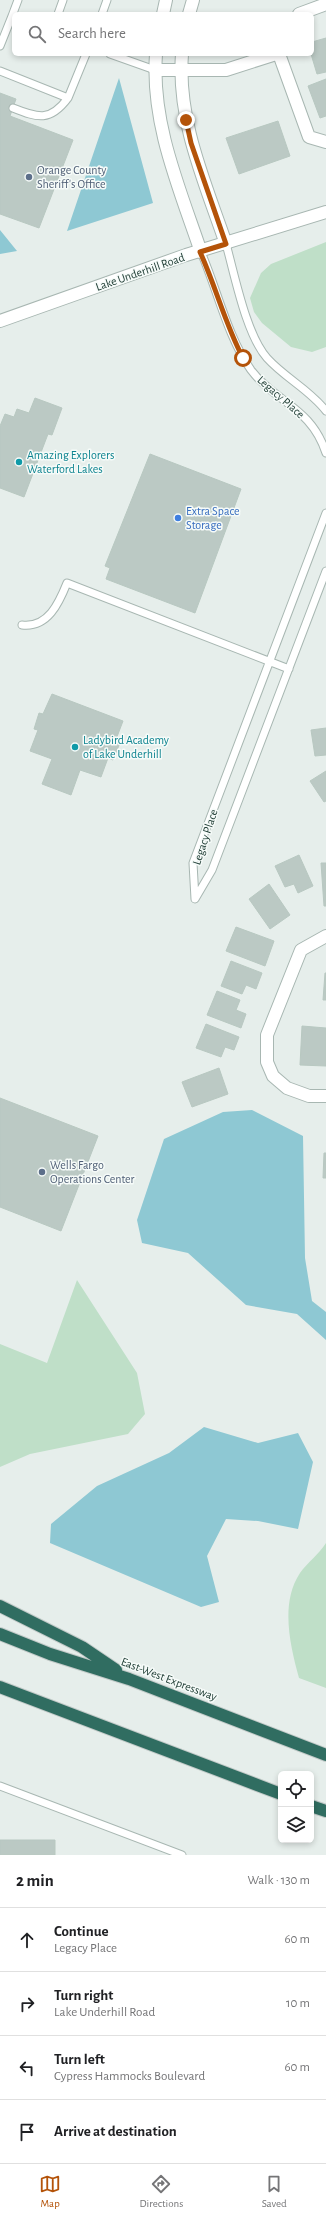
<!DOCTYPE html>
<html lang="en">
<head>
<meta charset="utf-8">
<style>
  body { margin:0; font-family:"Alegreya Sans",sans-serif; background:#f2f2f2; color:#202124 }
  .controls { position:absolute; right:12px; bottom:12px; display:grid; overflow:hidden; border-radius:6px; box-shadow:0 2px 6px #0003 }
  .controls button { width:36px; height:36px; display:grid; place-items:center; padding:0; border:0; border-bottom:1px solid #e0e0e0; background:#fff; color:#202124; font:20px sans-serif }
  .stop { position:absolute; width:12px; height:12px; margin:-9px; border:3px solid #b45309; border-radius:50%; background:#fff }
  .stop.end { background:#b45309; border-color:#fff; box-shadow:0 1px 4px #0008 }
  .list { margin:0; padding:0; list-style:none }
  h2 { display:flex; justify-content:space-between; align-items:center; height:52px; margin:0; padding:0 16px; font-size:17px }
  h2 small { font-size:13px; font-weight:400; color:#757577 }
  .list li { display:grid; grid-template-columns:26px 1fr auto; gap:12px; align-items:center; box-sizing:border-box; height:64px; padding:0 16px; border-top:1px solid #e0e0e0 }
  .list b { display:block; font-size:15px; white-space:nowrap }
  .list p { margin:0; font-size:13px; white-space:nowrap; color:#757577 }
  .list em { font-size:13px; font-style:normal; color:#757577 }
  .icon { flex:none; width:22px; height:22px; fill:none; stroke:currentColor; stroke-width:2; stroke-linecap:round; stroke-linejoin:round }
  .map { position:relative; flex:none; width:326px; height:1855px; overflow:hidden }
  .search { position:absolute; background:#fff; box-shadow:0 2px 6px #0003; left:12px; right:12px; top:12px; height:44px; display:flex; align-items:center; gap:10px; box-sizing:border-box; padding:0 14px; border-radius:6px; color:#757577; font-size:15px }
  .sheet { height:308px; background:#fff }
  nav { display:flex; justify-content:space-around; align-items:center; box-sizing:border-box; height:56px; border-top:1px solid #e0e0e0; background:#fff; font-size:11px; color:#757577 }
  nav a { display:grid; justify-items:center; gap:2px }
  nav .on { color:#b45309 }
  .map>svg:first-child { display:block }
  .green { fill:#bfdfc8 }
  .water { fill:#8ec8d3 }
  .building { fill:#bbc9c4; stroke:#b8c8c1 }
  .lines { fill:none; stroke-linecap:round; stroke-linejoin:round }
  .service-casing { stroke:#a8b7b2; stroke-width:9 }
  .minor-casing { stroke:#a8b7b2; stroke-width:14 }
  .tertiary-casing { stroke:#a8b7b2; stroke-width:14 }
  .motorway-casing { stroke:#c2cac8; stroke-width:14 }
  .service { stroke:#fff; stroke-width:7 }
  .minor { stroke:#fff; stroke-width:12 }
  .tertiary { stroke:#fff; stroke-width:12 }
  .motorway { stroke:#306d61; stroke-width:12 }
  .route { stroke:#b45309; stroke-width:5 }
  .service-dot { fill:#5c6f8a; stroke:#f6fbf9; stroke-width:1.5 }
  .culture-dot { fill:#0f9aa8; stroke:#f6fbf9; stroke-width:1.5 }
  .shop-dot { fill:#3f7fe0; stroke:#f6fbf9; stroke-width:1.5 }
  .labels { text-anchor:middle; stroke-width:3; stroke-linejoin:round; paint-order:stroke }
  .service-label { font-size:12px; fill:#4e5e75; stroke:#f6fbf9; text-anchor:start }
  .street-label { font-size:12px; fill:#244139; stroke:#f6fbf9 }
  .culture-label { font-size:12px; fill:#0d838f; stroke:#f6fbf9; text-anchor:start }
  .shop-label { font-size:12px; fill:#366cbe; stroke:#f6fbf9; text-anchor:start }
</style>
</head>
<body>
<div class="map">
<svg width="326" height="1855" viewBox="0 0 326 1855">
  <rect width="100%" height="100%" fill="#e6eeeb"/>
  <path class="green" d="M326,242v105l-14,5 -21,-5 -29,-24 -8,-11 -4,-14 11,-25 10,-9z
    M77,1280l60,93 8,41 -17,20 -98,20 -30,13v-123l47,19z
    M326,1543v145l-27,-10c-9,-33 -19,-75 1,-105 7,-10 19,-19 26,-30z"/>
  <path class="water" d="M119,78l34,125 -86,28z
    M0,230l17,21 -17,3z
    M252,1110l51,26 2,122 7,43 14,11v28l-29,-26 -51,-9 -58,-52 -46,-10 -5,-23 27,-81 59,-27z
    M204,1427l54,16 40,-10 15,29 -15,67 -40,-8 -32,-2 -19,37 12,46 -18,5 -151,-64 1,-19 46,-38 72,-33z"/>
  <path class="building" d="M326,38v34l-9,2 -6,-20 1,-12z
    M326,79v37l-6,2 -12,-32z
    M0,93l16,6 -6,17 63,24 -34,88 -39,-14z
    M278,121l12,35 -51,18 -13,-36z
    M35,398l27,10 -10,27 -4,-1 -24,63 -24,-9v-62l5,-12 9,3 3,-8 12,4z
    M150,454l91,35 -46,124 -89,-34 4,-11 -5,-2z
    M52,694l71,27 -8,21 5,1 -7,17 -5,-2 -7,19 -21,-7 -9,25 -29,-11 10,-25 -22,-8 8,-21 -4,-1 5,-16 4,1z
    M326,728v27l-11,1 -4,-26z
    M326,771v30l-2,1 -14,-21z
    M299,855l14,31 -15,7 -4,-9 -9,3 -10,-21z
    M321,863h5v43h-2z
    M269,884l21,31 -20,14 -21,-30z
    M236,927l38,14 -9,25 -39,-15z
    M231,961l31,12 -6,16 -10,-4 -4,9 -21,-8z
    M325,973h1v27h-3z
    M217,991l23,9 -4,10 10,4 -5,14 -34,-13z
    M206,1024l33,13 -5,13 -9,-3 -4,10 -25,-9z
    M302,1026l24,2v38l-26,-1z
    M219,1068l9,26 -36,13 -10,-25z
    M0,1098l98,38 -37,95 -61,-24z
    M324,1153h2v25h-3z
    M0,1840h55v15h-55z"/>
  <g class="lines">
    <defs>
      <path id="service" d="M58,14l5,-14
        M102,14l5,-14
        M12,16l6,-16
        M0,46l12,-30 2,1
        M110,54l45,16
        M0,71l68,27 18,-44
        M13,108c25,10 37,14 55,-10
        M226,244c9,32 20,90 41,114 18,20 43,32 59,53
        M201,252c16,37 27,86 50,118 25,33 60,37 75,83
        M326,513l-133,350 2,36 17,-29 114,-299
        M22,625c26,3 37,-22 45,-42l222,86
        M0,1786l182,69"/>
      <path id="minor" d="M163,14l3,-14
        M189,14l4,-14
        M299,14l27,-10
        M156,54c-5,69 23,133 45,198
        M182,54c-5,67 23,128 44,190
        M279,54l30,83 17,5
        M155,70h71l50,-16
        M326,936l-25,14 -34,85v27l6,14 14,12 22,8h17"/>
      <path id="tertiary" d="M0,321l186,-66 140,-43"/>
      <path id="motorway" d="M0,1606l82,41 34,23
        M0,1634l50,20 79,25 197,76
        M0,1687l281,107
        M311,1806l15,5"/>
    </defs>
    <use href="#service" class="service-casing"/>
    <use href="#minor" class="minor-casing"/>
    <use href="#tertiary" class="tertiary-casing"/>
    <use href="#motorway" class="motorway-casing"/>
    <use href="#service" class="service"/>
    <use href="#minor" class="minor"/>
    <use href="#tertiary" class="tertiary"/>
    <use href="#motorway" class="motorway"/>
  </g>
  <g class="lines">
    <path class="route" d="M186,120l5,23 35,101 -26,8c16,35 25,72 43,106"/>
  </g>
  <g class="service-dot">
    <circle cx="29" cy="177" r="4"/>
    <circle cx="42" cy="1172" r="4"/>
  </g>
  <g class="culture-dot">
    <circle cx="19" cy="462" r="4"/>
    <circle cx="75" cy="747" r="4"/>
  </g>
  <circle class="shop-dot" cx="178" cy="518" r="4"/>
  <g class="labels">
    <g class="service-label">
      <text x="37" y="174">Orange County<tspan x="37" dy="14">Sheriff's Office</tspan></text>
      <text x="50" y="1169">Wells Fargo<tspan x="50" dy="14">Operations Center</tspan></text>
    </g>
    <g class="street-label">
      <text transform="translate(140 272) rotate(-19)" y="4">Lake Underhill Road</text>
      <text transform="translate(281 397) rotate(41)" y="4">Legacy Place</text>
      <text transform="translate(205 837) rotate(-72)" y="4">Legacy Place</text>
      <text transform="translate(169 1679) rotate(21)" y="4">East-West Expressway</text>
    </g>
    <g class="culture-label">
      <text x="27" y="459">Amazing Explorers<tspan x="27" dy="14">Waterford Lakes</tspan></text>
      <text x="83" y="744">Ladybird Academy<tspan x="83" dy="14">of Lake Underhill</tspan></text>
    </g>
    <g class="shop-label">
      <text x="186" y="515">Extra Space<tspan x="186" dy="14">Storage</tspan></text>
    </g>
  </g>
</svg>
<div class="controls">
<button><svg class="icon" aria-label="locate" viewBox="0 0 24 24"><circle cx="12" cy="12" r="6"/><path d="M12 2v4M12 18v4M2 12h4M18 12h4"/></svg></button>
<button><svg class="icon" aria-label="layers" viewBox="0 0 24 24"><path d="M12 4l9 5-9 5-9-5zM3 14l9 5 9-5"/></svg></button>
</div>
<div class="stop" style="left:243px;top:358px"></div>
<div class="stop end" style="left:186px;top:120px"></div>
<div class="search"><svg class="icon" aria-label="search" viewBox="0 0 24 24"><circle cx="10" cy="10" r="6"/><path d="M15 15l6 6"/></svg>Search here</div>
</div>
<section class="sheet">
<h2>2 min<small>Walk · 130 m</small></h2>
<ul class="list">
<li><svg class="icon" aria-label="ahead" viewBox="0 0 24 24"><path d="M12 20V5M6 11l6-6 6 6"/></svg><div><b>Continue</b><p>Legacy Place</p></div><em>60 m</em></li>
<li><svg class="icon" aria-label="right" viewBox="0 0 24 24"><path d="M7 20v-9h11M14 6l5 5-5 5"/></svg><div><b>Turn right</b><p>Lake Underhill Road</p></div><em>10 m</em></li>
<li><svg class="icon" aria-label="left" viewBox="0 0 24 24"><path d="M17 20v-9H6M10 6l-5 5 5 5"/></svg><div><b>Turn left</b><p>Cypress Hammocks Boulevard</p></div><em>60 m</em></li>
<li><svg class="icon" aria-label="arrive" viewBox="0 0 24 24"><path d="M6 21V4h12l-3 4 3 4H6"/></svg><div><b>Arrive at destination</b></div></li>
</ul>
</section>
<nav>
<a class="on"><svg class="icon" aria-label="map" viewBox="0 0 24 24"><path d="M3 6l6-2 6 2 6-2v14l-6 2-6-2-6 2zM9 4v14M15 6v14"/></svg>Map</a>
<a><svg class="icon" aria-label="directions" viewBox="0 0 24 24"><path d="M12 3l9 9-9 9-9-9zM9 14v-3h6M13 9l2 2-2 2"/></svg>Directions</a>
<a><svg class="icon" aria-label="saved" viewBox="0 0 24 24"><path d="M7 4h10v16l-5-4-5 4z"/></svg>Saved</a>
</nav>
</body>
</html>
